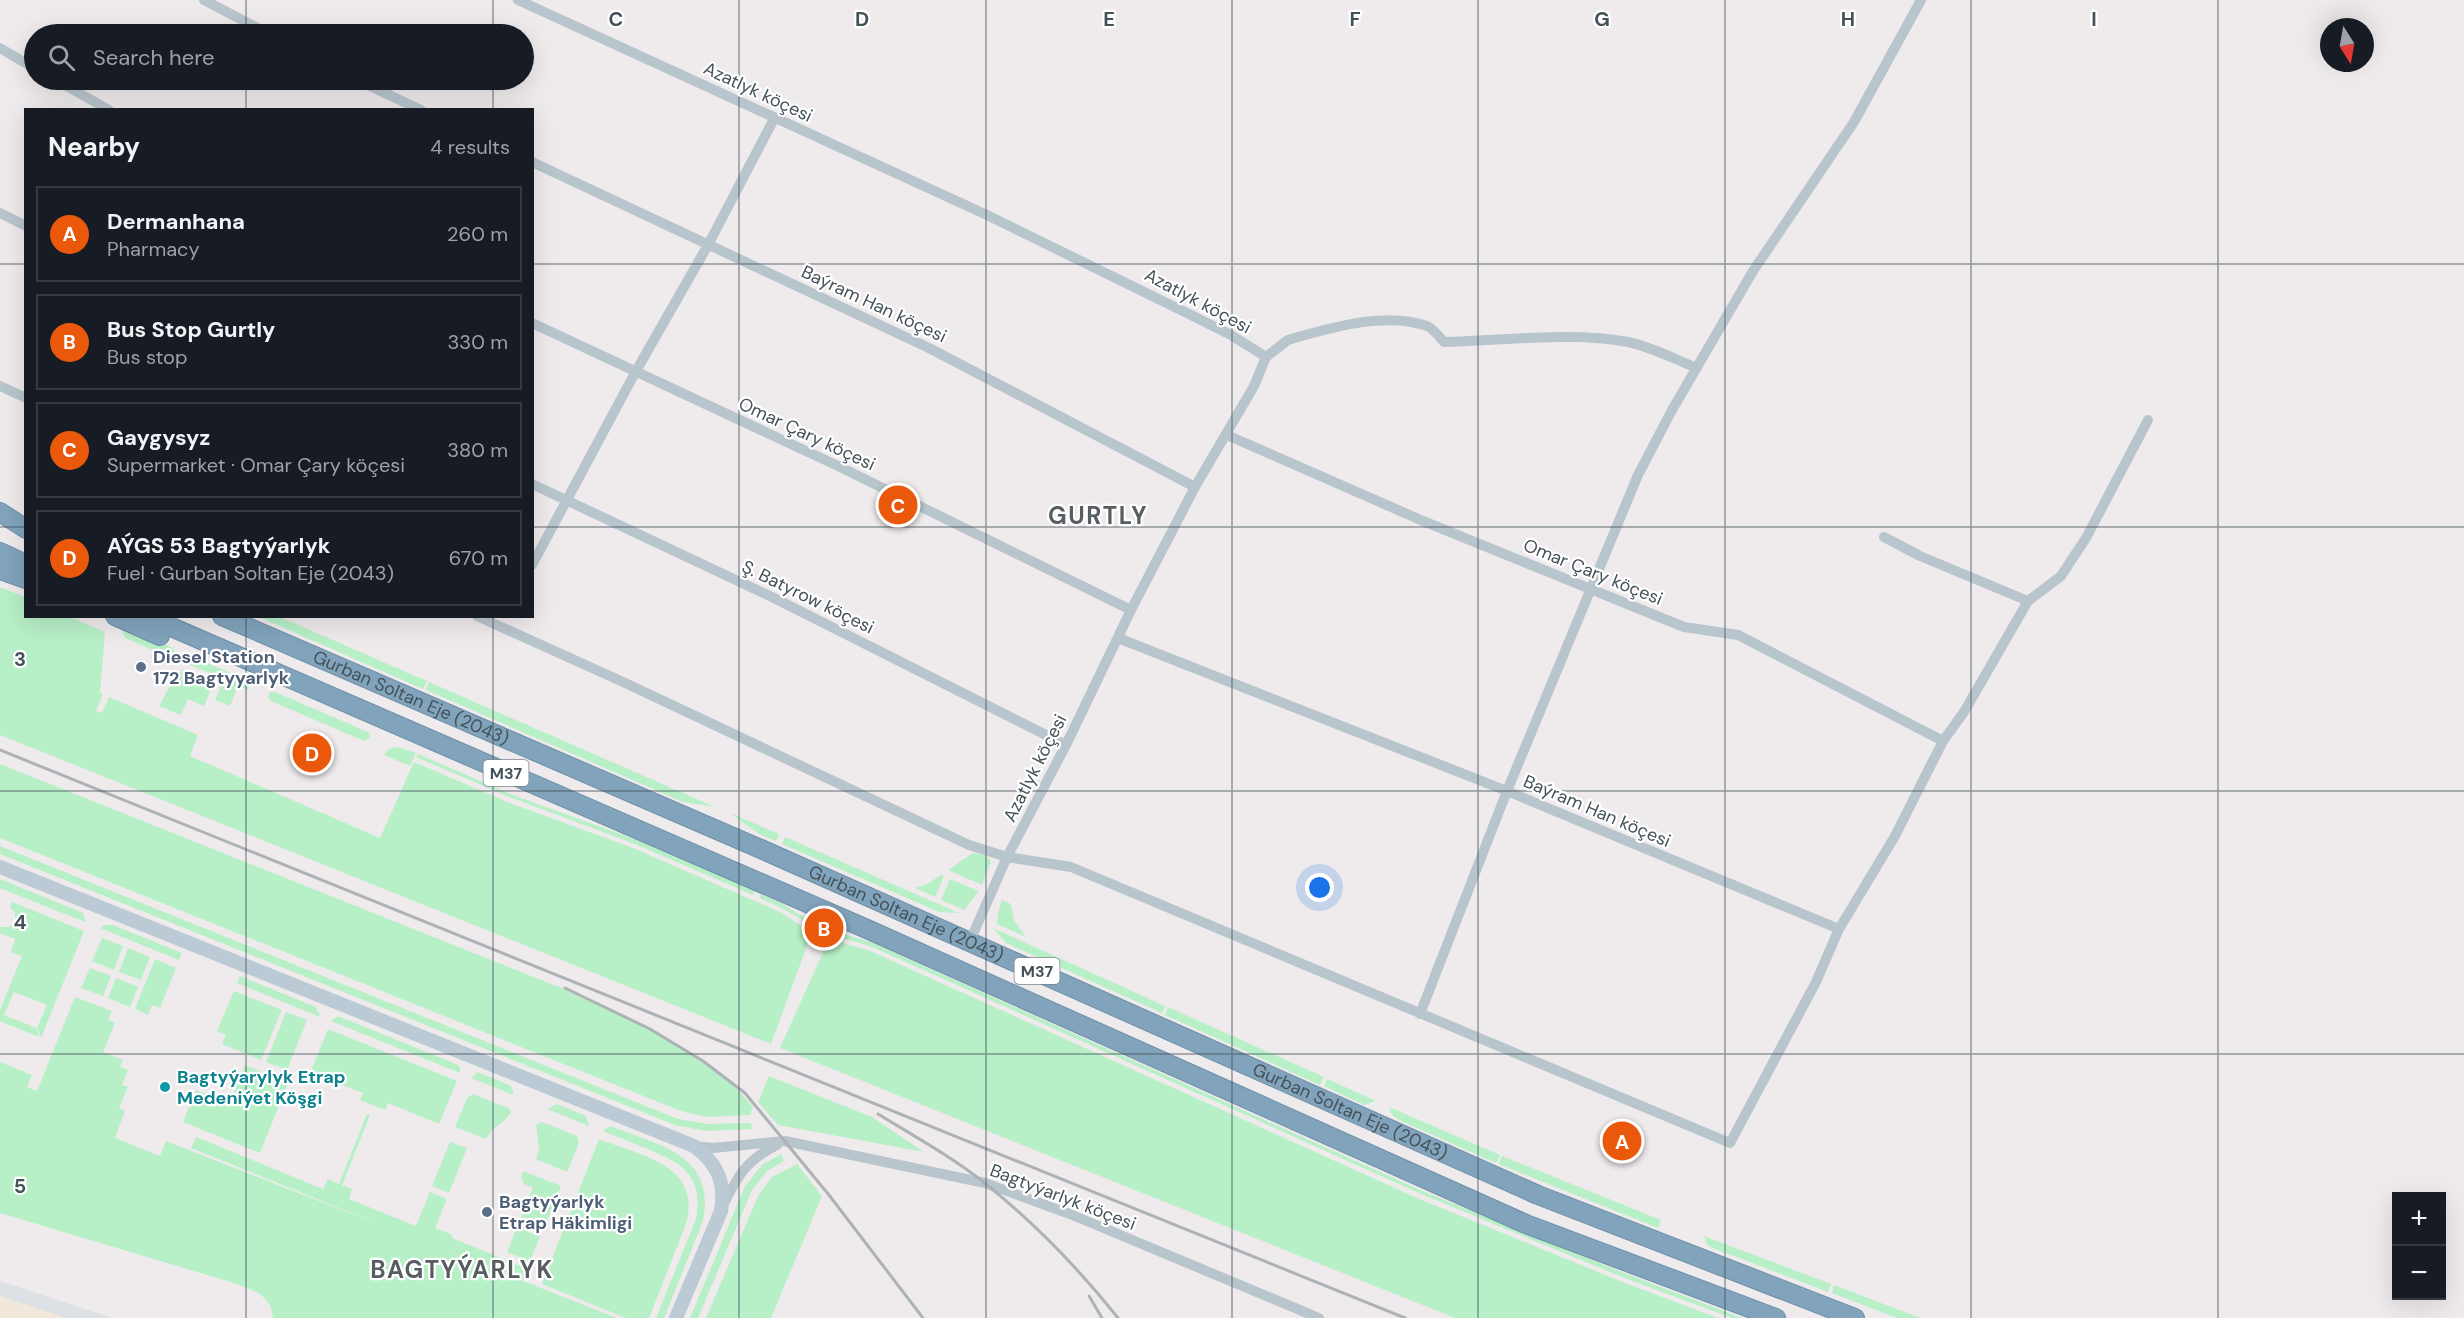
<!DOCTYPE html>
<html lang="en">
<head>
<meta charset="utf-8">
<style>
  body { margin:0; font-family:"DM Sans",sans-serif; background:#20242c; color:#f1f3f6 }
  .controls { position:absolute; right:18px; bottom:18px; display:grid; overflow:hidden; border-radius:0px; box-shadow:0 6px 24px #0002 }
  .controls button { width:54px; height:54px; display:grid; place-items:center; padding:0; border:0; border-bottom:2px solid #363941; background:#171b24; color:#f1f3f6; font:30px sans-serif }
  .compass { position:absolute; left:2320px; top:18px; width:54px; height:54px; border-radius:50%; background:#171b24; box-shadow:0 6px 24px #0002; rotate:169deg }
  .you { position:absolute; left:1320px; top:888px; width:21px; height:21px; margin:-15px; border:4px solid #fff; border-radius:50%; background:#1a73e8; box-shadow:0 0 0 9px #1a73e833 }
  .badge { display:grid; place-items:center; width:39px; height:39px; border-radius:50%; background:#ea580c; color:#fff; font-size:20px; font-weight:700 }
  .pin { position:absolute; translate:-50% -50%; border:3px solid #fff; box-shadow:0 2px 6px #0006 }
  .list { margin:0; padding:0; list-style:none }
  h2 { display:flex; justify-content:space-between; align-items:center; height:78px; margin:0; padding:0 24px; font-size:26px }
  h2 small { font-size:20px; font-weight:400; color:#9ea1a6 }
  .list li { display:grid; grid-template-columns:39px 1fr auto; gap:18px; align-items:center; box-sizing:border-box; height:96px; margin:0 12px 12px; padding:0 12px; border:2px solid #363941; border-radius:0px }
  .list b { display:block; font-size:22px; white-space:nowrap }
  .list p { margin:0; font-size:20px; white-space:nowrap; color:#9ea1a6 }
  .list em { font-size:20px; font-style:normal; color:#9ea1a6 }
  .icon { flex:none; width:33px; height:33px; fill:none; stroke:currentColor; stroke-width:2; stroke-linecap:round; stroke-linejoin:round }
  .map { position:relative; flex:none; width:2464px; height:1318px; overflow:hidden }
  .search { position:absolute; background:#171b24; box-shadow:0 6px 24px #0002; left:24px; top:24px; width:510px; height:66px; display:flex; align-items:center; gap:15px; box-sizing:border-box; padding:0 21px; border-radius:33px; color:#9ea1a6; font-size:22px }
  .panel { position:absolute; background:#171b24; box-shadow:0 6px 24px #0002; left:24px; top:108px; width:510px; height:510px; border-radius:0px }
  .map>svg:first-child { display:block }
  .airport { fill:#dde0e4 }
  .green { fill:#b7efc7 }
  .sand { fill:#f1e8db }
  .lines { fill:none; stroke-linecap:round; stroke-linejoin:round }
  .highway-casing { stroke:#6d8fa8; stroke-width:20 }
  .street { stroke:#b9c5cc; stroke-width:10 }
  .secondary { stroke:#bbcad4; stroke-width:14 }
  .highway { stroke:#81a4bc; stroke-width:18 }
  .rail { stroke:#adb2b6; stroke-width:3 }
  .grid { fill:none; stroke:#445159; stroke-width:1.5; stroke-opacity:0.55 }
  .service-dot { fill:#5c6f8a; stroke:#fff; stroke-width:2 }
  .culture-dot { fill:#0f9aa8; stroke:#fff; stroke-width:2 }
  .labels { text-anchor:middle; stroke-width:4.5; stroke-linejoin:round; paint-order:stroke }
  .shield { fill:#fff; stroke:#7c858b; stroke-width:1.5 }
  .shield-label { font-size:16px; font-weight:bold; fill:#445159 }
  .street-label { font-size:18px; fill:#445159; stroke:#fff }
  .service-label { font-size:18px; font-weight:bold; fill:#4e5e75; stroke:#fff; text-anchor:start }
  .culture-label { font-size:18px; font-weight:bold; fill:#0d838f; stroke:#fff; text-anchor:start }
  .district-label { font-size:24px; font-weight:bold; letter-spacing:1.5px; fill:#585d61; stroke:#fff }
  .grid-label { font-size:20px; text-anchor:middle; font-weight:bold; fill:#445159; stroke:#fff; stroke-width:4.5; stroke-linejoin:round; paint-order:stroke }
</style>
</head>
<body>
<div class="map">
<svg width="2464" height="1318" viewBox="0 0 2464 1318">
  <rect width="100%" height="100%" fill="#efebec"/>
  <path class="airport" d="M0,1281l112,37h-112z"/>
  <path class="green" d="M0,587l25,10 1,19 44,1 35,15 -5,61 3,1 -7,17 6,2 7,-16 89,38 -8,21 190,82 34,-76 96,41 123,45 145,63 34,21 -41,112 -771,-309z
    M259,617h21l147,64 -4,8z
    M129,628l44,20 3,6 -7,3 -44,-19 -3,-7z
    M191,656l60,26 -3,8 -10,-4 -8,20 -15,-6 8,-21 -35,-15z
    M183,669l31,13 -10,24 -16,-7 -7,16 -22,-9 13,-24z
    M429,682l286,125 -32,-5 -257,-112z
    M270,692h5l93,40 2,6 -6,3 -93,-40 -3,-4z
    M397,747l19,6 -6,13 -26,-11 5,-6z
    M418,754l95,41 124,45 118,51 -2,4 -118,-51 -123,-46 -96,-41z
    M0,764l564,225c63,31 144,62 189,118l-3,8 -43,2 -26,-6 -681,-273z
    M730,813l49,21 -3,7 -17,-7z
    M785,837l174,76 -20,-1 -157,-68z
    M0,846l678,273 29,5 44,-1 1,6 -46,2 -31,-6 -675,-271z
    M973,853l12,2 6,6 -9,24 -34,-15z
    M941,875l3,1 -9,21 -20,-9 12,-4z
    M0,879l81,33 3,3 1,7 -85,-34z
    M950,879l29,12 -15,19 -23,-10z
    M761,894l20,9 32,20 -1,3 -32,-19 -20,-9z
    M1002,900l9,4 3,16 12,17 -29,-13 1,-11z
    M12,902l72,29 -43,107 -4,-10 10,-23 -33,-13 -10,23 32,13 3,9 -39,-16v-11l22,-54 -11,-4 4,-13 -15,-6v-6h9l6,-6v-9l-5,-5z
    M105,925h8l69,28 -3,7 -79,-32z
    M993,928l172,78 -3,7 -156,-70z
    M832,931l39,11 549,248 204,83 118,45h-10l-110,-41 -203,-84 -549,-247 -39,-11z
    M102,938l21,8 -9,24 -22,-9z
    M829,939l39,11 549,248 203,83 98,37h-263l-675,-270z
    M128,948l22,9 -9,23 -22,-8z
    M155,959l21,9 -16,40 -8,-3 -4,10 -13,-6z
    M90,968l21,8 -8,20 -22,-8z
    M240,976l76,31 4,10 -83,-34z
    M116,978l22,9 -8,20 -22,-9z
    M234,991l48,19 -21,50 -39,-16 4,-9 -9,-4z
    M75,997l37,14 -4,9 7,3 -12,29 20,8 -3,7 8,3 -6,15 6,2 -9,21 6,3 -10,27 45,18 6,-15 230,90 -205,-83 5,-11 127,52 5,-10 11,5 28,-70 3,1 -28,70 10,4 -3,10 67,27 14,-34 17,7 -12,29 18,7 -1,3 76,31 -5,11 -86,-33 180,71h-344c-2,-24 -19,-27 -39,-35l-234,-70v-151l32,13 -5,12 10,4z
    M1168,1007l156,70 -4,8 -155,-70z
    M286,1012l21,8 -20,50 -21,-8z
    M338,1016l118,48 4,3v6l-129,-52z
    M328,1029l129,52 -18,43 -51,-21 -3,7 -25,-10 3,-7 -26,-10 -26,-4 -2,-3z
    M245,1065l43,18 -28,70 -77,-31 13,-32 34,13z
    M478,1072l33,14 3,9 -43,-17z
    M769,1076l103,41 52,35 -146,-27 -20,-23z
    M1327,1079l49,22 -12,4 -40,-19z
    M473,1094l35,14 3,4c-5,10 -18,14 -25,27l-31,-12 12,-29z
    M557,1104l29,12 3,10 -42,-17z
    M1389,1107l111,48 -4,8 -97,-43 -7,-5z
    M542,1122l35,14 2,7 -12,29 -31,-13 3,-11 -3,-23z
    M608,1127h5c48,19 103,28 90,94l-39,97h-8l40,-99c7,-41 -10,-54 -46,-69 -15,-6 -31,-13 -47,-19z
    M599,1139c43,17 103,26 87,85l-37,94h-23l-84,-34z
    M450,1142l17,6 -18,45 -17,-7z
    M781,1154l3,7 -17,10 -15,19 -54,128h-8l55,-132 17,-21z
    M1502,1156l159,64 -3,8 -152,-61 -7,-3z
    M797,1164l25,32 -51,122h-65l53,-124 13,-17z
    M523,1171l38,15 -18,45 -23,-10 13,-33 -9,-4 -3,-7z
    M517,1227l23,10 -10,24 -23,-9z
    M1704,1236l127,48 -3,8 -118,-45 -4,-4z
    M1834,1285l86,33h-23l-65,-25z"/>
  <path class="sand" d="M0,1296l67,22h-67z"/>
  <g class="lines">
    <defs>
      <g id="highway">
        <path d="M0,512l26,17"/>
        <path d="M0,552l26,12"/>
        <path d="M0,570l26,9"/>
        <path d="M115,616l45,20"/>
        <path d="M146,616l721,313 659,295 250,94"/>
        <path id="s1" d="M222,616l539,233 777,346 317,123"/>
      </g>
    </defs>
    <use href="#highway" class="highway-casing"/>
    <path class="street" d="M204,0l65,34
      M518,0l469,215 204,100 40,20 35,22 -12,29 -59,101 -64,123 -65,135 -59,112 -37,84
      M0,48l34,20
      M56,80l53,30
      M357,80l64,30
      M532,162l397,186 266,139
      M0,213l26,13
      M532,323l304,142 295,145
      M1266,357l22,-17 10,-3c39,-11 90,-25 129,-11 7,3 12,11 17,16 57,-1 129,-11 184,0 24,5 46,17 69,26
      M0,386l26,12
      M1227,435l196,86 261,106 54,8 205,106
      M532,484l240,113 294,148
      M532,565l104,-194 72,-126 66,-126
      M2028,601l33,-25 25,-38 62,-118
      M477,616l144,65 348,164 38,12 64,10 659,276 86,-161 23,-53 -332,-138 -389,-153
      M1839,929l56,-93 48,-95 21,-29 64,-111 -108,-45 -36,-19
      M1420,1014l87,-223 131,-316 34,-65 81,-139 101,-149 67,-122
      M694,1146l19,2 72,-7 200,42 85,31 249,104
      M723,1205c15,-29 23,-45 54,-60"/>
    <path class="secondary" d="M0,867l694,279c23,17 32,36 27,65l-45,107"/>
    <use href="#highway" class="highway"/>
    <path class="rail" d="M0,750l1405,568
      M565,988l85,41 53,32 42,32 84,102 94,123
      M878,1114c36,22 74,43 108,70 48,39 94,86 132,134
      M1089,1296l13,22"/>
  </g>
  <path class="grid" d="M246,0v34M493,0v34M739,0v1318M986,0v1318M1232,0v1318M1478,0v1318M1725,0v1318M1971,0v1318M2218,0v1318M246,80v30M493,80v30M0,264h26M532,264h1932M0,527h26M532,527h1932M246,616v702M493,616v702M0,791h2464M0,1054h2464"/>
  <g class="service-dot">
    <circle cx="141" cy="667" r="6"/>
    <circle cx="487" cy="1212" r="6"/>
  </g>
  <circle class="culture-dot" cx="165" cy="1087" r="6"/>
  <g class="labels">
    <g class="shield">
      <rect x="483.5" y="760" width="45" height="26" rx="4.5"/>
      <rect x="1014.5" y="958" width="45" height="26" rx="4.5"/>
    </g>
    <g class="shield-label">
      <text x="506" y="779">M37</text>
      <text x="1037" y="977">M37</text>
    </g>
    <g class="street-label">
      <text transform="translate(758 92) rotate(25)" y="6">Azatlyk köçesi</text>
      <text transform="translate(1198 301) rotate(28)" y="6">Azatlyk köçesi</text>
      <text transform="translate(874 304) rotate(25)" y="6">Baýram Han köçesi</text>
      <text transform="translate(807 434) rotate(25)" y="6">Omar Çary köçesi</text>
      <text transform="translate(1593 572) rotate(22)" y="6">Omar Çary köçesi</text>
      <text transform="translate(808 597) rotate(26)" y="6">Ş. Batyrow köçesi</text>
      <text dy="6" stroke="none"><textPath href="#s1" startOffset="206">Gurban Soltan Eje (2043)</textPath></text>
      <text transform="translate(1035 768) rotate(-63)" y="6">Azatlyk köçesi</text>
      <text transform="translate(1597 811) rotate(23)" y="6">Baýram Han köçesi</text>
      <text dy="6" stroke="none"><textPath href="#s1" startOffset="746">Gurban Soltan Eje (2043)</textPath></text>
      <text dy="6" stroke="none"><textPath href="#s1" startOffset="1232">Gurban Soltan Eje (2043)</textPath></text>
      <text transform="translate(1063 1197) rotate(21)" y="6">Bagtyýarlyk köçesi</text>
    </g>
    <g class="service-label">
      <text x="153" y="663">Diesel Station<tspan x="153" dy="21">172 Bagtyyarlyk</tspan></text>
      <text x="499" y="1208">Bagtyýarlyk<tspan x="499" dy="21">Etrap Häkimligi</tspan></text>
    </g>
    <g class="culture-label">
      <text x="177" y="1083">Bagtyýarylyk Etrap<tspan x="177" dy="21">Medeniýet Köşgi</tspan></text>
    </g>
    <g class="district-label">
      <text x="1098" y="524">GURTLY</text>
      <text x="462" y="1278">BAGTYÝARLYK</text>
    </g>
  </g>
  <g class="grid-label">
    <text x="616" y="26">C</text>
    <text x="862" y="26">D</text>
    <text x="1109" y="26">E</text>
    <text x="1355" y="26">F</text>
    <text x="1602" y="26">G</text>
    <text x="1848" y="26">H</text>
    <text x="2094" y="26">I</text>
    <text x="20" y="666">3</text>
    <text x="20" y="929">4</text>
    <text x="20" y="1193">5</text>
  </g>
</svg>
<div class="controls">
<button>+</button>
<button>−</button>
</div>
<svg class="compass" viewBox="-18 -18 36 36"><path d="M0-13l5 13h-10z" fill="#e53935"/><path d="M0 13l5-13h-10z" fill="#9ea1a6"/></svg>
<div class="you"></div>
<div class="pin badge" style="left:1622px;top:1141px">A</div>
<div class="pin badge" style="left:824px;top:928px">B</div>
<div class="pin badge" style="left:898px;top:505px">C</div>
<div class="pin badge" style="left:312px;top:753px">D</div>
<div class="search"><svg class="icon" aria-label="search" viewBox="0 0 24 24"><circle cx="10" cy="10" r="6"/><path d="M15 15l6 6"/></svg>Search here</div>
<section class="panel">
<h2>Nearby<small>4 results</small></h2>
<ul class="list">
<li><span class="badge">A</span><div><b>Dermanhana</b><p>Pharmacy</p></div><em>260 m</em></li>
<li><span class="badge">B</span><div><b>Bus Stop Gurtly</b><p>Bus stop</p></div><em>330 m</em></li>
<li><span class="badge">C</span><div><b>Gaygysyz</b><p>Supermarket · Omar Çary köçesi</p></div><em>380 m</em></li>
<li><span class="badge">D</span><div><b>AÝGS 53 Bagtyýarlyk</b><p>Fuel · Gurban Soltan Eje (2043)</p></div><em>670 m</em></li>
</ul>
</section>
</div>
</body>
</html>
